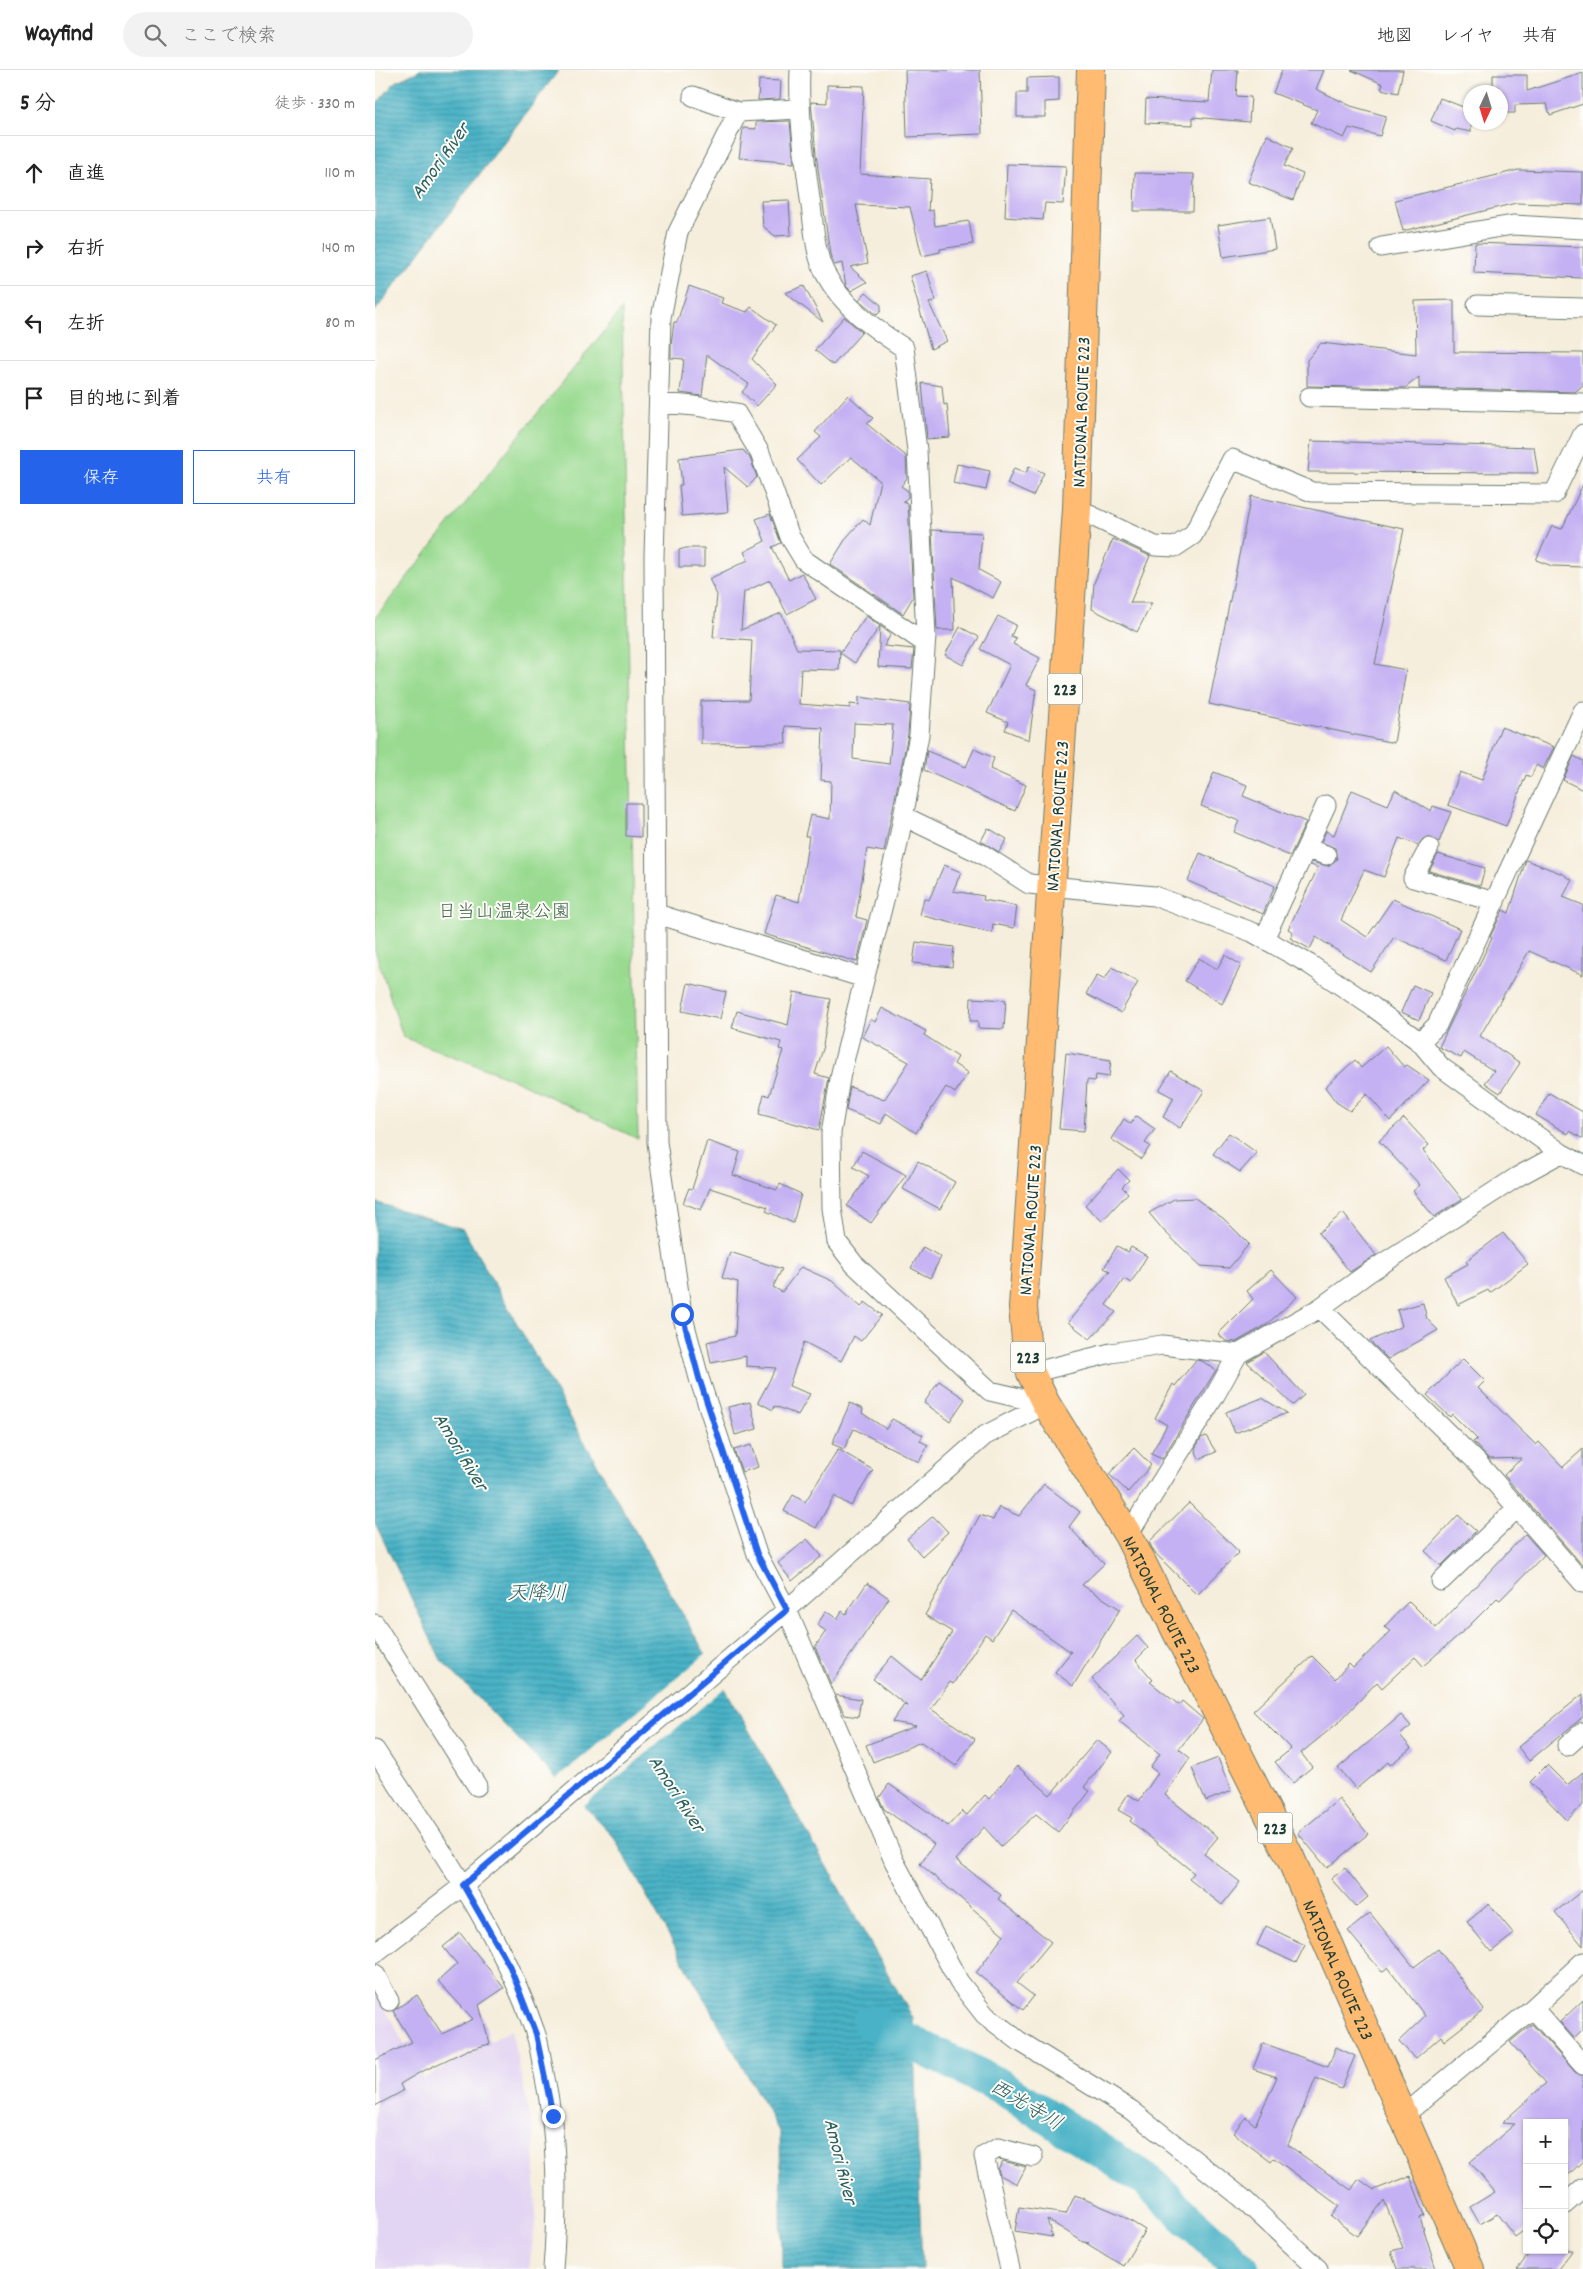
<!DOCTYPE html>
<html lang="ja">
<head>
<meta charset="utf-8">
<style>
  body { margin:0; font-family:Dekko,"Klee One",sans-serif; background:#f2f2f2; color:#222 }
  .controls { position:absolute; right:15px; bottom:15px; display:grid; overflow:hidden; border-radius:0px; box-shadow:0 1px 4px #0004 }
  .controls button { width:45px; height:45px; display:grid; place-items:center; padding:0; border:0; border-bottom:1px solid #e0e0e0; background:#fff; color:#222; font:25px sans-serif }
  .compass { position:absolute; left:1088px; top:15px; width:45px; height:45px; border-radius:50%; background:#fff; box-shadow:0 1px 4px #0004; rotate:184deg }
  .stop { position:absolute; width:15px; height:15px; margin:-11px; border:4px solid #2563eb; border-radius:50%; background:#fff }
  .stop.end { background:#2563eb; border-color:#fff; box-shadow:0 1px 5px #0008 }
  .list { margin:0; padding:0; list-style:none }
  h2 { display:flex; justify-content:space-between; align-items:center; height:65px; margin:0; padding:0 20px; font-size:21px }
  h2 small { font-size:16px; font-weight:400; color:#767676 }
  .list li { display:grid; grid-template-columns:32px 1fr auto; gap:15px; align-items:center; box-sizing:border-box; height:75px; padding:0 20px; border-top:1px solid #e0e0e0 }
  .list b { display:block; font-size:19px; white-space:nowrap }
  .list em { font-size:16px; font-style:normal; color:#767676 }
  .actions { display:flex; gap:10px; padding:15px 20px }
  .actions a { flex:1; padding:11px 0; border:1px solid #2563eb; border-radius:0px; text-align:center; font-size:18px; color:#2563eb }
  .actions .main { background:#2563eb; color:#fff }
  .icon { flex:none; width:28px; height:28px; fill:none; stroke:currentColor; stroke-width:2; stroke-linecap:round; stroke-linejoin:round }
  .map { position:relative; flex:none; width:1208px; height:2199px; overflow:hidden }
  header { display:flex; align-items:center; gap:30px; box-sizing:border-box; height:70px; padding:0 25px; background:#fff; border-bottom:1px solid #e0e0e0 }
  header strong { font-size:24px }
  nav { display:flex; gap:28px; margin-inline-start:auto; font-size:18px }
  .search { width:350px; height:45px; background:#f2f2f2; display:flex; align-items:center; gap:12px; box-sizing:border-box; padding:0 18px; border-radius:28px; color:#767676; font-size:19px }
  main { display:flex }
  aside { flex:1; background:#fff }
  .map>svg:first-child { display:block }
  .built { fill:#e2d4f3 }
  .park { fill:#99da90; stroke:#5c8c62 }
  .water { fill:url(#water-rules); stroke:#34787d }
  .pier { fill:#f6eedc }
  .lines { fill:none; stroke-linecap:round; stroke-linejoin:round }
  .river { stroke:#48b2c6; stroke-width:35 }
  .building { fill:#c4b1f3; fill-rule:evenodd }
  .minor-casing { stroke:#6a7b6f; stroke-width:21 }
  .highway-casing { stroke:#6a7b6f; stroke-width:30 }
  .minor { stroke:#fff; stroke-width:19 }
  .highway { stroke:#ffbb71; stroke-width:28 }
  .route { stroke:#2563eb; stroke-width:6 }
  .labels { text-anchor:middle; stroke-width:4; stroke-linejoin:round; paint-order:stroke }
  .shield { fill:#fdfcf7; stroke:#62766e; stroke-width:1 }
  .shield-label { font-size:18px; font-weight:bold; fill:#1f3d34 }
  .street-label { font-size:19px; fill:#1f3d34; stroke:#fdfcf7 }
  .park-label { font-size:19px; fill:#3e644b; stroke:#fdfcf7 }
  .water-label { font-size:20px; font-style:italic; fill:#2b6060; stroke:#fdfcf7 }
</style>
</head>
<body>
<header>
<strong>Wayfind</strong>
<div class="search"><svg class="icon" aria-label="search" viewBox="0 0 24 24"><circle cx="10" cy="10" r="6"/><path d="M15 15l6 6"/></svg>ここで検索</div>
<nav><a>地図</a><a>レイヤ</a><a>共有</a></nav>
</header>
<main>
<aside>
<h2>5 分<small>徒歩 · 330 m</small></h2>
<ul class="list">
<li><svg class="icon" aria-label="ahead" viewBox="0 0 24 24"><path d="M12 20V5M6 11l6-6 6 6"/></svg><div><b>直進</b></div><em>110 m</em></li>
<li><svg class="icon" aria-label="right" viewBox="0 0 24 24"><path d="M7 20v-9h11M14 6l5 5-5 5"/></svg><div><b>右折</b></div><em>140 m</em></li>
<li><svg class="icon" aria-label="left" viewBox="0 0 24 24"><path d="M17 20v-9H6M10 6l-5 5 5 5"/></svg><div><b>左折</b></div><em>80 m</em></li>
<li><svg class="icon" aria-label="arrive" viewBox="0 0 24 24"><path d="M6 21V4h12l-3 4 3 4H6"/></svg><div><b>目的地に到着</b></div></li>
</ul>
<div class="actions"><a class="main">保存</a><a>共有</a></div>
</aside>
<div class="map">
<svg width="1208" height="2199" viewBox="0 0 1208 2199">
  <defs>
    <pattern id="water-rules" width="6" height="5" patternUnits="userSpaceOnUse" patternTransform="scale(1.25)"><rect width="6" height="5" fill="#48b2c6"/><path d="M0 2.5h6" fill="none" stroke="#3b92a2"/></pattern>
  </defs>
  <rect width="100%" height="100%" fill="#fdfcf7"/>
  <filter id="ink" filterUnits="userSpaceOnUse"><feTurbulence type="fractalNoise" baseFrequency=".02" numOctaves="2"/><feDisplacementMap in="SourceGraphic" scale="10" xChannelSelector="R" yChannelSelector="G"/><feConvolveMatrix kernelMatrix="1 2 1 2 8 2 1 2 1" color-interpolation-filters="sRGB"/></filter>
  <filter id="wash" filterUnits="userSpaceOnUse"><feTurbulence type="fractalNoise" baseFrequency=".0096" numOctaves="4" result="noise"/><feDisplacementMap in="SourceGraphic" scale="20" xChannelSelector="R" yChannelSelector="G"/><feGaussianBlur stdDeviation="1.12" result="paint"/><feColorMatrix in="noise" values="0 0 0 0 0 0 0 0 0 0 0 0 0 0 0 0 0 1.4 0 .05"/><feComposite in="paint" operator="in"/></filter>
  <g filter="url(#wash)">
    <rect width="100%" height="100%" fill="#f6eedc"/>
    <path class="built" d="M0,1920l48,89 88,-49 23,104 2,82 -7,53h-154z"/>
    <path class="park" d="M247,239l16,830 -121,-58 -114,-44 -28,-87v-332l127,-161z"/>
    <path class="water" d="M46,0h138l-184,241v-205l20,-24z
      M0,1132l88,27 450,789 9,251h-140l-2,-136 -167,-297 -172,-176 -66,-137z"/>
    <path class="pier" d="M333,1582l19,34 -145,121 -27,-27z"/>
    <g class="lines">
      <path class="river" d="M495,1952l130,64 145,93 97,90"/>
    </g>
    <g id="blocks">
      <path class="building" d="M530,0h75l2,64 -75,3z
        M837,0h26l-2,26 15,1 -2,25 -56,-5v8l-48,-2 1,-24 63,3z
        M907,0h42l-8,19 35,17 35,10 -6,20 -31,-8 -5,10 -33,-15 6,-13 -44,-17z
        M976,0h52l-5,23 -17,-4 2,-5z
        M1208,3v31l-33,11 -3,-11 -32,1v8h-14v-21h-8v-17h34v16z
        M684,7v24l-14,1v15h-28v-24h10v-15z
        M384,10l22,1 -1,18 -22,1z
        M452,15l37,1 -4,88 70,5 -2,32 5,-1 2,16 34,-5 4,23 -33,5v3l-18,4 -12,-49 -54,-2 12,58 -18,4 17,15 -16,9 -5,-5 -4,-23 -8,2 -4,-11 -14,-100 -5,-52 16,1z
        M1065,28l31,12v22l-15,-3 -1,2 -24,-10z
        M415,51l4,42 -55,-5 4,-30 13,1v-7z
        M892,65l26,13 -9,18 19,8 -10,26 -45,-18z
        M632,94l59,2 -3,38 -18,-1 -2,17 -38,-3z
        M1143,100l65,2v33l-67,-2 -113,28 -8,-31z
        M760,103l59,1 -1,37h-59z
        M414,130l2,35 -16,1 -12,-10 -2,-25z
        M895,147l5,32 -52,8 -5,-32z
        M1100,173l108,4v31l-109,-5z
        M552,201l9,30 -7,2 18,38 -16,8 -21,-73z
        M314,216l34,12 -2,5 26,9 4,-5 25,18 -24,34 25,25 -20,22 -15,-14 7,-8 -42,-29 -5,41 -22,-3 4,-34 -13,-1v-13l3,-23h3z
        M429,216l19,36 -38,-29z
        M491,222l15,13v6l-4,4 -18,-15z
        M1079,230v52l129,1v32l-8,7 -156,-4v-11l-14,11 -98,-2v-26l14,-17 95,11 -1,-53z
        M469,247l18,15 -29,33 -18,-15z
        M547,313l20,3 2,19 3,-1 3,33 -23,2z
        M473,325l25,23 -6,6 39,32 1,22 -6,8 7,5v6l-5,5 5,2 5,93 -10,17 -73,-50 17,-27 16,-18 7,6 10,-44 -29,-24 -30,28 -24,-25 24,-23 -6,-5z
        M936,371l223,6 4,26 -230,-1z
        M368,380l7,8 7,19 -9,10 -24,-20 4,45 -46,4 -3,-31h3l-3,-27z
        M582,394l33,7 -4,19 -33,-7z
        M654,396l15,7 -11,23 -26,-12 7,-16 12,5z
        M1208,414v83l-31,-1 -16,-6 16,-34 10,3z
        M876,426l153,33 -29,135 31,6 -12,73 -185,-39z
        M395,444l11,29 -9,4 17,33 13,-7 14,26 -29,15 -17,-34 -26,12 -3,38 40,-17 16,36 43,1 -1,20 -38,-1 -2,35 51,4v-4l9,1v-8l51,7 -2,30 -24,118 -17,-3 -11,68 11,3 -10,42 -93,-28 12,-39 23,7 10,-66h-4l5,-21 20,4 1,-38 -10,-1 2,-52 -38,-2 1,17 -85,1v-43l48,-1 3,-60 -39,-3 4,-42 -8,-16 39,-19 -4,-8 21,-11 -9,-22zM479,653l39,2 -4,39 -36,-5z
        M557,460l50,3 -3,37 22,12 -8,16 -40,-21 2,53h-18z
        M738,469l37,17 -20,47h22l-15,29 -45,-23 2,-26z
        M311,478h18v19h-25v-17z
        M491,546l14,10 -25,37 -15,-10z
        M623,546l18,9 -5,11 5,2 -3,6 27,14 -14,27 10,5 -7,50 -24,-10 3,-8 -21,-9 23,-48 -30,-16z
        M505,556l11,8 -7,12 30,3 -2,20 -34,-2z
        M585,557l19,10 -16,28 -18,-10z
        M1126,657l53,20 -11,22 -7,-4 -5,12 -5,-2 -20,51 -58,-21 12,-33 22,8z
        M599,679l20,9 -4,11 36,16 -11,26 -91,-41 3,-19 39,16z
        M1199,686l9,5v29l-20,-10z
        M839,702l33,13 -4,11 63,26 -16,34 -56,-24 5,-11 -38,-15z
        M977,720l36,15 7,-15 36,21 2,-5 18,6 -12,30 -11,-5 -5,2 -5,6 -19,-7 -15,39 -20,-7 -23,50 26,17 26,-38 67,30 -14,31 -52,-23 -23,35 -55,-35 -6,12 -20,-11 3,-6 -5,-3 30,-61 -7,-3 1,-3 16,4 9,-7 -2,-11 -14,-6 5,-11 8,4z
        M251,733h15v34l-15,-1z
        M613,758l19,11 -8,13 -18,-11z
        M825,783l75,33 -12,28 -75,-33z
        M1063,784l47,14 -5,18 -51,-15z
        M1151,790l37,14 9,6 -9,17 20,8v70l-54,-24 -49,85 40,27 -20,30 -15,-10 9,-12 -30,-19 -3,6 -22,-11 53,-109 -2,-1 13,-27 6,3z
        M569,795l17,7 -8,19 31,5 -1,4 34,6 -3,22 -21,-4 -1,9 -72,-18 4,-17 5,2z
        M541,872l38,5 -2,20 -39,-4z
        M850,885l16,10 -19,39 -37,-23 14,-23 18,11z
        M737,897l26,15 -17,31 -35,-19 11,-19 8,4z
        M313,913l38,9 -6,27 -38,-8z
        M1038,915l18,8 -12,27 -18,-8z
        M419,922l37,7 -8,46 1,1 -9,28 14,4 -10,52 -60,-16 5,-20 5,2 14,-46 -4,-1 2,-7 -49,-14 5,-17 51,14z
        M596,928l35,2 -2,29 -26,-1v-7h-8z
        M507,938l44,23 -2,4 34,22 -4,7 14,9 -13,20 -9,-6 -30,46 -30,-20 -5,11 -35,-14 4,-23 34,13 25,-38 -47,-25 9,-18 4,3z
        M1011,976l18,21 3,-2 22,15 -39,41 -23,-27 -17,17 -14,-9 -11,-15 30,-27 6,8z
        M691,983l45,7 -2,17 -13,-2 -1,6 -8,-1 -3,51 -25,-2z
        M796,1001l33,20 -24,37 -17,-11 11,-19 -15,-8z
        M1174,1023l34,19v27l-13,-8 -2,3 -32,-19z
        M761,1046l19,13 -10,14 5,3 -9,13 -30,-20 13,-20 7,5z
        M1029,1048l25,27 -6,5 39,49 -28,18 -21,-26 7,-6 -41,-44z
        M854,1063l28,20 -17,19 -27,-18z
        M332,1071l33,11 -7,23 44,15 3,-6 21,10 -8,29 -27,-12 2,-4 -58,-19 -9,22 -18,-7 6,-15 3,1z
        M487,1081l44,24 -35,48 -24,-17 22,-30 -16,-9z
        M543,1091l37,21 -15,27 -37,-20z
        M743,1099l11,11 -7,7 6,6 -26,28 -17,-16z
        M820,1128l29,21 25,25 -20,24 -28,-2 -37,-35 -15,-18 25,-14z
        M968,1143l33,42 -26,17 -32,-39z
        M1128,1163l25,31 -38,29 -2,-3 -30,15 -14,-28 24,-13 -2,-3z
        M742,1176l11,6 3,-5 16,9 -16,27 -7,-4 -18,26 10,7 -26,27 -22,-17 42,-51 -6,-3z
        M548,1177l18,10 -11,21 -19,-10z
        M355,1182l52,17 -9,18 9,5 19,-25 31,14 29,26 4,-5 17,13 -21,26 -7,-5 -13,25 -37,-19 -15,44 21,8 -12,21 -23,-9 -2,4 -15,-8 18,-34 -30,-2v-10l-35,7 -4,-21 28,-6 3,-54 -16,-4z
        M896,1200l26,27 -31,28 -30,17 -10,-1 -8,-7 35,-35 -6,-8z
        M1048,1233l4,16 11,11 -50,29 -18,-18 32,-15 -5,-16z
        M889,1282l40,43 -11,10 -46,-43z
        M1088,1289l22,22 -7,7 58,57 3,-3 24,25 20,-18v117l-79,-91 18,-17 -33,1 -16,-17 4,-3 -25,-25 -2,3 -23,-22z
        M821,1290l6,1 14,9 -54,89 -11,-5 16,-29 -12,-7 18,-34 2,2z
        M564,1311l26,18 -15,22 -26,-18z
        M887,1328l25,15 -52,20 -9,-21z
        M375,1332l7,27 -22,6 -7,-28z
        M475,1333l13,6 -1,4 24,16 6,-10 31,16 -3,6 8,4 -9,17 -65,-33 -10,20 -12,-5z
        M831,1366l10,16 -17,7 -4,-10 6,-11z
        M376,1375l7,22 -16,5 -8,-22z
        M759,1378l17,17 -23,27 -19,-18z
        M463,1379l35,21 -22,36 -17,-10 -18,32 -32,-17 9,-16 12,7z
        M669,1414l36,28 -11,15 35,37 -22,21 38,24 -47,77 -18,-14 16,-20 -60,-42 -19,29 -7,-5 -32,50 -3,-2 -19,27 44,30 -19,27 -35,-24 -48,20 -7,-17 50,-19 -24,-4 12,-17 3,1 -34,-27 19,-23 29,24 31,-48 -27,-17 55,-100 13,5 6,-13 20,9z
        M814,1433l50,49 -42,43 -43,-43 -5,-10z
        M1083,1445l18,16 -35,35 -16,-15z
        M558,1446l15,16 -26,24 -15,-17z
        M1150,1464l19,21 -44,45 -3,-2 -29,29 -45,39 -8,-9 -33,31 -5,-6 -38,40 -38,31 11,14 -19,16 -18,-21 16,-13 -38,-38 59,-55 23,23 14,-15 4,4 38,-37 -7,-4 25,-26 27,27z
        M432,1469l15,17 -30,25 -14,-18z
        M492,1513l22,15 -58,86 -16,-37 11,-16 -9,-6 9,-14 11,8 5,-8 4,3z
        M762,1566l11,12 -12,12 17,20 -3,2 29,23 3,-4 21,18 -24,30 11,9 -25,37 53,42 -14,17 36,28 -18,23 -33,-26 5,-6 -64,-52 2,-3 -14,-8 10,-16 11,7 19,-28 -8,-6 10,-13 -41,-33 5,-6 -32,-36z
        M1208,1624v23l-54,44 -11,-14z
        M460,1625l26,4 -3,18 -13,-2z
        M1026,1645l10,11 -11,9 11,13 -21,17 -2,-3 -32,27 -18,-21z
        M722,1670l15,12 -28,35 6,4 -32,41 -22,-18 -35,32 -17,-19 -28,33 45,35 -3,4 53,43 -34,41 17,13 -11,14 -47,-37 28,-38 -84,-71 14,-20 -50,-35 -5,-11 10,-14 59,42 14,-15 5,4 18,-20 4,4 28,-33 33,29z
        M843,1688l13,33 -25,10 -14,-33z
        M1172,1695l20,20 16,-13v33l-16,15 -37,-38z
        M964,1729l29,35 -41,34 -29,-35z
        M970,1798l23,29 -12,10 -25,-28z
        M1208,1820v56l-28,-34z
        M1114,1834l25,30 -23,18 -24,-30z
        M995,1843l44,54 24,-18 46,61 -40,31 -3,-5 -26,23 -16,-18 26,-25 -37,-49 -6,5 -34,-41z
        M891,1856l39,19 -9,18 -39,-18z
        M85,1863l44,55 -25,17 11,39 -23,6 -50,24 -17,10 3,7 -28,15v-46l37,-18 -19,-31 24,-16 25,39 31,-15 -35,-38 19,-17 -14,-17z
        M1208,1930v29l-9,9 -14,-16z
        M1157,1954l43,48 8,4v85l-19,18v-56h-37v105l-12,9 -18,-23 -17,10 -10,-17 25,-15 -25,-30 45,-38 -13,-1 44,-40 -36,-41z
        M888,1973l65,24 8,-20 19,9 -14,33 -25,-11 -28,67 63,45 8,-11 15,11 36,-14 15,39 -5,2 16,52h-39l-6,-18 12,-3 -19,-48 -27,36 -26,-19 8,-11 -65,-48 -3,4 -38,-29 13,-16 9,8 22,-48 -24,-8z
        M628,2091l23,6 -9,17 -17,-9 -2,-6z
        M700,2125l44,19 26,16 -22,36 -37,-23h3l-6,-1 -36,-23 5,18 -37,-6 4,-24 47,7z
        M1158,2180h40l-15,19h-41z"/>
    </g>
  </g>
  <g filter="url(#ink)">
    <use href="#blocks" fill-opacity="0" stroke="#6a7b6f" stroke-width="1"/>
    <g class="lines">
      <defs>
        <path id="minor" d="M425,0c-2,46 5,90 11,136 3,21 4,48 14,67 17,33 48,55 79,75l13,102 9,186 -7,99 -22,113 -56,225 -10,60 1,75 5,34 17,22 136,127 56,13
          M318,26l45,16 61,-3
          M363,42l-60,120 -17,86 -7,239 3,585 25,172 17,64 58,176 30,56 107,251 65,121 26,33 34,26 112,69 110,87 77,72
          M1006,177l132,-22 70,4
          M1102,235l106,3
          M934,327l274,6
          M285,333l35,3 41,7 24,40 30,84 14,23 121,83
          M702,439l78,37 20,1 18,-12 39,-76 80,33 242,2 29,-60
          M528,746l79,38 47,30 125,12 98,36 57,32 64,43 47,35 21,25 120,86 22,12
          M1054,778l-16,30 82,24
          M932,779l19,6
          M282,844l207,64
          M889,869l62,-134
          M1045,972l17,-17 146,-314
          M945,1238l158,155 105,120
          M656,1303l80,-20 51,-8 76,9
          M753,1465l86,-138 24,-43 82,-46 48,-35 149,-96 44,-24
          M1066,1511l76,-73
          M0,1554l102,162
          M1192,1676l16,-14
          M0,1680c59,91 125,179 160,282 5,13 6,28 9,41 14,65 14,130 9,196
          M0,1883l89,-68 310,-264 210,-185 62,-32
          M0,1904l14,27
          M1158,1938l50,57
          M1028,2046l130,-108 50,-46
          M1189,2135l19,-17
          M635,2199l-26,-113 14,-8 35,9"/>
        <g id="highway">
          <path id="s1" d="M716,0l-14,439 -54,798 5,56 3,10 15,31 82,131 162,322 180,412"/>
        </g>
      </defs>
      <use href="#minor" class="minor-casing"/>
      <use href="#highway" class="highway-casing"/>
      <use href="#minor" class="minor"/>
      <use href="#highway" class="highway"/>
    </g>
  </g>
  <g class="lines" filter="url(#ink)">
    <path class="route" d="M178,2046l-17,-82 -26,-67 -47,-82 324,-275 -30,-56 -58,-176 -17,-64"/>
  </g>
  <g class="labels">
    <g class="shield">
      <rect x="672.5" y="603.5" width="35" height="31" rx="4"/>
      <rect x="635.5" y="1271.5" width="35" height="31" rx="4"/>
      <rect x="882.5" y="1742.5" width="35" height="31" rx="4"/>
    </g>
    <g class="shield-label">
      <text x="690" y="625">223</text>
      <text x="653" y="1293">223</text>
      <text x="900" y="1764">223</text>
    </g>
    <g class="street-label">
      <text transform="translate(705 342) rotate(-88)" y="7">NATIONAL ROUTE 223</text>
      <text transform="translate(681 746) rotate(-86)" y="7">NATIONAL ROUTE 223</text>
      <text transform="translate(654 1150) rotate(-86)" y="7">NATIONAL ROUTE 223</text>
      <text dy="7" stroke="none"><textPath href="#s1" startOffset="1572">NATIONAL ROUTE 223</textPath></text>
      <text dy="7" stroke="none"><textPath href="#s1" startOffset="1978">NATIONAL ROUTE 223</textPath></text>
    </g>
    <g class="park-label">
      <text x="129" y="847">日当山温泉公園</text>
    </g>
    <g class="water-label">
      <text transform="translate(64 90) rotate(-55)" y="7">Amori River</text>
      <text transform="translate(87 1381) rotate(59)" y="7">Amori River</text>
      <text x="162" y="1529">天降川</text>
      <text transform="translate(303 1723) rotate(57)" y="7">Amori River</text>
      <text transform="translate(652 2034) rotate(31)" y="7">西光寺川</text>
      <text transform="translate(467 2091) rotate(76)" y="7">Amori River</text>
    </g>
  </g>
</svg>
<div class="controls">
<button>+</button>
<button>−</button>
<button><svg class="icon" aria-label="locate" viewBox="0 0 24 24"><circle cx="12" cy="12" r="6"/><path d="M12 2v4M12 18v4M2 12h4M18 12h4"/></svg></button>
</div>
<svg class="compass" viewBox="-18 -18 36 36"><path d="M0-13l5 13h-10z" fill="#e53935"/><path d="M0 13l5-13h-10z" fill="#767676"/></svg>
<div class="stop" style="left:307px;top:1244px"></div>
<div class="stop end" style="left:178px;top:2046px"></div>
</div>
</main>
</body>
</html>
